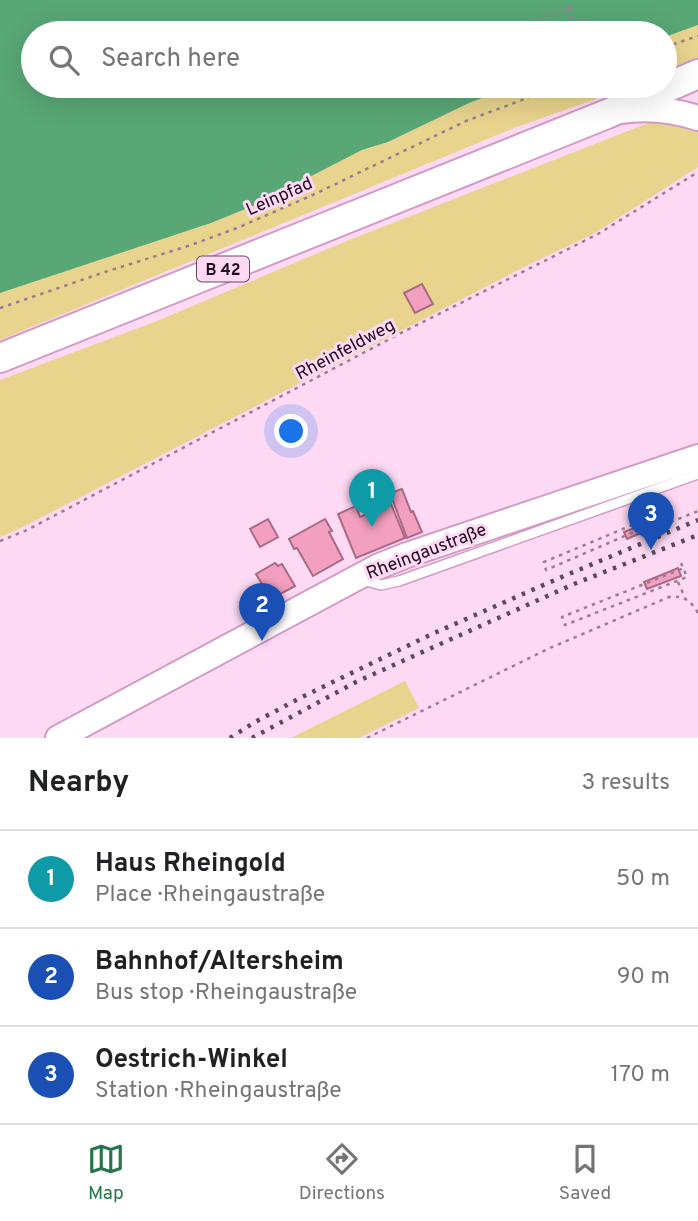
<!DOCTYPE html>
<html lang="en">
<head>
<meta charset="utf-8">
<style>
  body { margin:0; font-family:Overpass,sans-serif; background:#f2f2f2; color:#202124 }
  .you { position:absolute; left:292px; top:432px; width:24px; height:24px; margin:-18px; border:5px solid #fff; border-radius:50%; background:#1a73e8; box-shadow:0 0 0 10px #1a73e833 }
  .badge { display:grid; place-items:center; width:46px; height:46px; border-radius:50%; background:#257749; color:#fff; font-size:23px; font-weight:700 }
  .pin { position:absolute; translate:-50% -58px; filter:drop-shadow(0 2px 4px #0008) }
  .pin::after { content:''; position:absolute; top:37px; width:24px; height:21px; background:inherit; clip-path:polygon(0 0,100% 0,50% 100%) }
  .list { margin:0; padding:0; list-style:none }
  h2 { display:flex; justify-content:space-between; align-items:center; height:91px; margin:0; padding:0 28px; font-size:30px }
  h2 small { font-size:23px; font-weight:400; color:#757577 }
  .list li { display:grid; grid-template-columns:46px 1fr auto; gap:21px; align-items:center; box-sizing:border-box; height:98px; padding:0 28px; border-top:2px solid #e0e0e0 }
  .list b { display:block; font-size:26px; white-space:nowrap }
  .list p { margin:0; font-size:23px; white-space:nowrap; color:#757577 }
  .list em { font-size:23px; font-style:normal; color:#757577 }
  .icon { flex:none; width:38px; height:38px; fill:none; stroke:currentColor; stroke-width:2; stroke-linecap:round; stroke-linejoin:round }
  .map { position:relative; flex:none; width:698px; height:738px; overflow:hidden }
  .search { position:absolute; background:#fff; box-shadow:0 7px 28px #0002; left:21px; right:21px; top:21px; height:77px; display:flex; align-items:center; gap:18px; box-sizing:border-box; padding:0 24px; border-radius:38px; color:#757577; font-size:26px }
  .sheet { height:385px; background:#fff }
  nav { display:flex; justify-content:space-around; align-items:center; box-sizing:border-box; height:98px; border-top:2px solid #e0e0e0; background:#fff; font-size:19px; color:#757577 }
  nav a { display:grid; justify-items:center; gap:4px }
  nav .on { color:#257749 }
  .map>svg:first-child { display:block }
  .green { fill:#e8d48d }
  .water { fill:#59a775 }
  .building { fill:#f29fc0; stroke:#a96a83; stroke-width:2 }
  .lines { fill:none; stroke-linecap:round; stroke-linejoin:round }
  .service-casing { stroke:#d39cc7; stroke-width:12 }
  .secondary-casing { stroke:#d39cc7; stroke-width:28 }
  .primary-casing { stroke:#d39cc7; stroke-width:32 }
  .path { stroke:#9b7e95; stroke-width:2.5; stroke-dasharray:3.5 5; stroke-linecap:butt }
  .service { stroke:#fff; stroke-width:9 }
  .secondary { stroke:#fff; stroke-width:24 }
  .primary { stroke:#fff; stroke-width:28 }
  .rail { stroke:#60485b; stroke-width:4.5; stroke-dasharray:3.5 7; stroke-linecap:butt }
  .labels { text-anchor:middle; stroke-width:6; stroke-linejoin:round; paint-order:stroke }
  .shield { fill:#fdd9f4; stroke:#624a5e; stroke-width:2 }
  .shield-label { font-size:16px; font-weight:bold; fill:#200c1d }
  .street-label { font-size:18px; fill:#200c1d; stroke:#fdd9f4 }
</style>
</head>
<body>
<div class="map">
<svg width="698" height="738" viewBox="0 0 698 738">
  <rect width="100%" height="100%" fill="#fdd9f4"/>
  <path class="green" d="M698,25v33l-33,13v-34z
    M515,86h113l-35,14 -79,28 -514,212v-47l211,-70 42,-17 109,-56 26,-8 81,-39z
    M663,121l27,5 8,5v36l-103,66 -73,35 -499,259 -23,10v-157l157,-59 187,-79 307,-120z
    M405,681l14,27 -60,30h-68z"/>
  <path class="water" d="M0,0h698v25l-33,12v-4h-632v53h482l-46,17 -81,39 -26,8 -109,56 -42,17 -211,70z"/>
  <path class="building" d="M422,284l11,20 -18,9 -11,-20z
    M402,489l9,23 2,-1 9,21 -15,6 -17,-45z
    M391,504l14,34 -49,20 -18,-44 18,-8 4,11z
    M268,519l10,18 -18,10 -10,-18z
    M325,519l7,12 -3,1 14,27 -30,17 -16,-28 -3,1 -5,-10z
    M656,519l3,6 -32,14 -3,-7z
    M275,563l3,3 4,-2 13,22 -24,13 -15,-25z
    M678,568l3,8 -34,13 -3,-7z"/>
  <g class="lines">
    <defs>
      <path id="service" d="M363,580l18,5 18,-4 299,-107"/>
      <path id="secondary" d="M621,111c26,-4 52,-1 77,7
        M58,738l319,-171 30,-12 291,-98"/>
      <path id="primary" d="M0,358l607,-244 91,-40"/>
    </defs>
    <use href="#service" class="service-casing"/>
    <use href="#secondary" class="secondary-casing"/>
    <use href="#primary" class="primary-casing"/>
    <path class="path" d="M568,8l9,25
      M537,19l40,-14
      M574,24l14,-5
      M665,47l33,-11
      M0,308l105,-36 86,-27 46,-17 78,-34 151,-73 93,-35
      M664,519l-118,51 -2,-8 117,-49 5,11 32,-13
      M0,541l27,-11 378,-199 193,-97 100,-62
      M681,563l6,14 -122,48 -3,-8 122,-49
      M678,582l7,16
      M367,738l183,-90 119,-51c15,-2 22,4 29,16"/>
    <use href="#service" class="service"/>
    <use href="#secondary" class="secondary"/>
    <use href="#primary" class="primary"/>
    <path class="rail" d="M230,738l25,-16 47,-25 130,-63 132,-58 134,-56
      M252,738l104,-56 82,-37 136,-61 124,-49"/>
  </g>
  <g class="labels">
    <rect class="shield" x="197" y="256.5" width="52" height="25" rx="5"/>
    <g class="shield-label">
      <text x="223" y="275">B 42</text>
    </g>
    <g class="street-label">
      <text transform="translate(279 196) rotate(-24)" y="6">Leinpfad</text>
      <text transform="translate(345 349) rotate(-28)" y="6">Rheinfeldweg</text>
      <text transform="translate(426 551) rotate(-21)" y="6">Rheingaustraße</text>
    </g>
  </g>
</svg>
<div class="you"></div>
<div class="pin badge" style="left:372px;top:527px;background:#0f9aa8">1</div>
<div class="pin badge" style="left:262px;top:641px;background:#1a4fb4">2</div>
<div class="pin badge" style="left:651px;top:550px;background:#1a4fb4">3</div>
<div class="search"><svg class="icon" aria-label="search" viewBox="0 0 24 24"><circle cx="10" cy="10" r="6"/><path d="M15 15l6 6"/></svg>Search here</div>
</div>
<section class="sheet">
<h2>Nearby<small>3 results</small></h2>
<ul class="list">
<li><span class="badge" style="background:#0f9aa8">1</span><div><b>Haus Rheingold</b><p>Place · Rheingaustraße</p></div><em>50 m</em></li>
<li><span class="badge" style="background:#1a4fb4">2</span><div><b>Bahnhof/Altersheim</b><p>Bus stop · Rheingaustraße</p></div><em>90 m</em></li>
<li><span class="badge" style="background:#1a4fb4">3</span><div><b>Oestrich-Winkel</b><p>Station · Rheingaustraße</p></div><em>170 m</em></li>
</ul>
</section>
<nav>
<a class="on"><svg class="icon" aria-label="map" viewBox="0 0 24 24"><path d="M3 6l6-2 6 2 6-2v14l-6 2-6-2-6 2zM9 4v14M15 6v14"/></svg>Map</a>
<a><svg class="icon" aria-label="directions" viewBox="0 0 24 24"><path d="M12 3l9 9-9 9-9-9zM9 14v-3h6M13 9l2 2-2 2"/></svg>Directions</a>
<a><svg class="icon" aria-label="saved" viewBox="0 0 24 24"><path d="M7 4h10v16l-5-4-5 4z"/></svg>Saved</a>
</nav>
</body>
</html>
